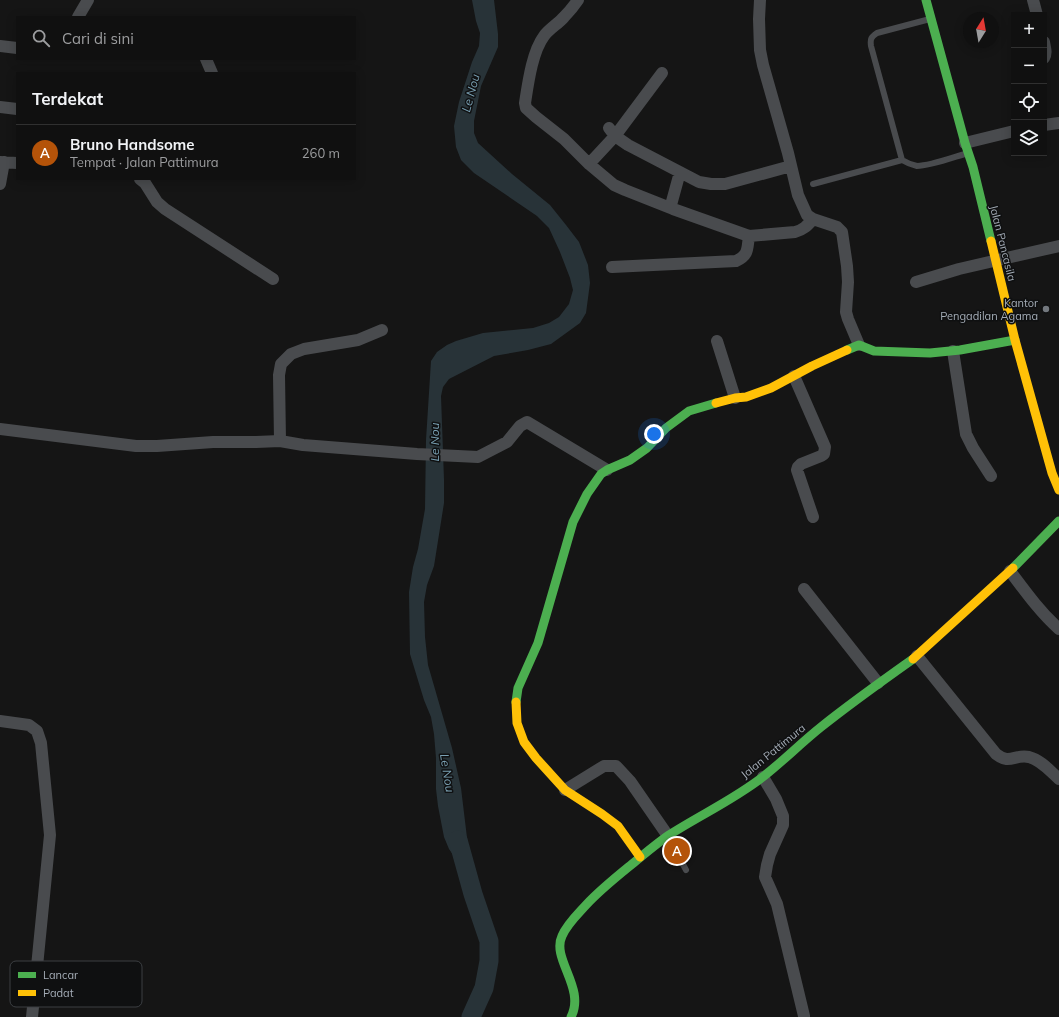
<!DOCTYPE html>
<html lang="id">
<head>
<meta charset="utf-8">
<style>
  body { margin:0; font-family:Mulish,sans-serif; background:#1e1e1e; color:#f1f3f6 }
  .controls { position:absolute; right:12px; top:12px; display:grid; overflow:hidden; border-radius:0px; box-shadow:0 2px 10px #0003 }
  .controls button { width:36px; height:36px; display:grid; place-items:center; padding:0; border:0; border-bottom:1px solid #303030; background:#101010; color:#f1f3f6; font:20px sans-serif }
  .compass { position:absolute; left:963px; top:12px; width:36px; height:36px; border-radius:50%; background:#101010; box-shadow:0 2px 10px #0003; rotate:11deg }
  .you { position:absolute; left:654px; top:434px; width:14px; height:14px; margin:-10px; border:3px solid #fff; border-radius:50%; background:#1a73e8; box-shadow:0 0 0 6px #1a73e833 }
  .badge { display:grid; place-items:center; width:26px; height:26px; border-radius:50%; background:#b45309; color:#fff; font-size:13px; font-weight:700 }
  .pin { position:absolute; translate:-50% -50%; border:2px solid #fff; box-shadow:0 1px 4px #0006 }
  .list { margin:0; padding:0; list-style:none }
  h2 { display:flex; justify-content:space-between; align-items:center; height:52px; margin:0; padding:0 16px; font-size:17px }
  h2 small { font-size:13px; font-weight:400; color:#9c9d9f }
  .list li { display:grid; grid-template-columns:26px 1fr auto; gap:12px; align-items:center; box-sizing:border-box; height:56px; padding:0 16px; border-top:1px solid #303030 }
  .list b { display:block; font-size:15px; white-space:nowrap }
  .list p { margin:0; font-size:13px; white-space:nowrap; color:#9c9d9f }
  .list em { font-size:13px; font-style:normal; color:#9c9d9f }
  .icon { flex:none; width:22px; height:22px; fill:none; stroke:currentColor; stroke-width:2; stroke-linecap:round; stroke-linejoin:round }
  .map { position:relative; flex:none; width:1059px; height:1017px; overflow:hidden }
  .search { position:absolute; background:#101010; box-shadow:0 2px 10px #0003; left:16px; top:16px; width:340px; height:44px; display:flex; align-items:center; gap:10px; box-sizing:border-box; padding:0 14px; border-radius:0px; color:#9c9d9f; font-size:15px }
  .panel { position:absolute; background:#101010; box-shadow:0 2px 10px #0003; left:16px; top:72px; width:340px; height:108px; border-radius:0px }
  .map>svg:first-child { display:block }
  .water { fill:#283338 }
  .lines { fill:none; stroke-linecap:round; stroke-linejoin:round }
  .river { stroke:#283338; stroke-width:19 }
  .building { fill:#343436 }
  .lane { stroke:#494b4e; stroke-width:6 }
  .street { stroke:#494b4e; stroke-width:12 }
  .fast { stroke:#4caf50; stroke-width:9 }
  .slow { stroke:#ffc107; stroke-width:9 }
  .poi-dot { fill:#73787e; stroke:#0f1011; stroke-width:1.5 }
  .labels { text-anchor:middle; stroke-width:3; stroke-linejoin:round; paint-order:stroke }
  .street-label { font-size:11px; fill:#a5adb7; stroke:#0f1011 }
  .poi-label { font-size:11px; fill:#a5adb7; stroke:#0f1011; text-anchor:end }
  .water-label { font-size:12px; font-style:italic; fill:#7aa1b4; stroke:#0f1011 }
  .key { fill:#0f1011; stroke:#3c3f43; stroke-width:1 }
  .key-label { font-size:11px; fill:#a5adb7 }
</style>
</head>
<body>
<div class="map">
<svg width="1059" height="1017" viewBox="0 0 1059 1017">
  <rect width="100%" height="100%" fill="#151515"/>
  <path class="water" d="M472,0h22l4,34v13l-17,39 -7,35v12l4,10 34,31 38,31 16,20 13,17 9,23 2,18 -4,30 -6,10 -29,21 -23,6 -34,6 -45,23 -6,8 -2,9 3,84v23l-10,63 -7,19 -3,17 1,35 3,28 24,83 9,40 7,58v13l-3,7 -9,-7 -7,-10 -5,-12 -6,-31 -2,-17v-31l-2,-24 -3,-17 -7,-17 -14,-46 -1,-62 4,-25 5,-18 7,-40 1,-69 5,-79 6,-9 10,-7 9,-4 27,-8 50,-5 16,-5 10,-6 10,-13 4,-14 -3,-12 -10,-26 -11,-24 -12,-12 -63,-43 -13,-13 -5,-13 -2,-21 5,-24 13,-40 7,-16 1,-13 -4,-12z"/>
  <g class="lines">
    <path class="river" d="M458,840l15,54 16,47v20l-5,27 -13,29"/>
  </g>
  <path class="building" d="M678,844l7,9 -8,5 -8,-10z"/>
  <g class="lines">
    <path class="lane" d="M930,19l-53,14c-6,4 -7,6 -6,13l31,114c5,3 10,5 15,6 13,0 37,-9 51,-13
      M813,184l89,-24
      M669,838l17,32"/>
    <path class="street" d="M578,0c-4,6 -9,12 -14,17 -6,7 -15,12 -20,19 -12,16 -16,48 -19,67l1,5 10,9 28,22 25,25 25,21 11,5 48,19
      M760,0l-1,19 1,31 3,15 25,88 10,42 9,20 6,4 24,8 5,5 5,34 1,16 -2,30 2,7 11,26
      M1033,0l4,15
      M78,17l10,-17
      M1044,42c1,6 3,11 0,16
      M0,46l17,2
      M206,59l6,14
      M0,107l17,2
      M1044,125l15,-2
      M609,128l6,8 13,9 71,37 12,2h14l66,-18
      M965,143l49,-12
      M0,162l17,1
      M589,164l26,-28 47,-63
      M680,172l-9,33 2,4 76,27
      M140,179l5,4 12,19 8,7 108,70
      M0,184l4,-22
      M612,267l124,-6c13,-6 11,-12 13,-25l46,-4c8,-2 12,-6 18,-13
      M916,282l43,-13 100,-23
      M717,341l18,57
      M953,351l13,83 7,14 18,28
      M794,376l31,71 -1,7 -3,2 -20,8 -3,3 -1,3 16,47
      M0,429l136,17h21l56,-4h43l24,-1 23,4 114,9 61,3 29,-15 13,-16 7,-4 80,48
      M280,441l-1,-66 2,-11 10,-10 13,-5 54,-9 24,-10
      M1010,571c15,20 30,41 49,58
      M804,589l74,94
      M917,656l79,98c14,11 18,0 33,3 12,3 21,14 30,22
      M0,721l29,4 8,6 4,12 9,92 -18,182
      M763,777l13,22 7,17v9l-13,29 -3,11 -2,12 12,27 27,112
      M565,790l39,-24h12l14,15 38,55"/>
    <path class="fast" d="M926,0l39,143 8,24 18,74
      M847,350l12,-5 15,6 56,2 30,-3 55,-10
      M1013,568l46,-47
      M516,702l2,-14 20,-45 35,-121 14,-28 14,-20 6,-4 23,-10 17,-12 19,-20 23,-17 27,-8
      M571,1017c15,-29 -20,-58 -9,-81 5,-12 15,-21 24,-31 14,-15 29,-27 45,-40 12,-10 25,-21 38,-30 31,-20 66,-36 95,-59 19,-15 37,-33 57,-49 30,-24 61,-46 92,-68"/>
    <path class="slow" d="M991,241l24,99 37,133 7,17
      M716,403l19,-5 11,-1 25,-9 41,-22 35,-16
      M913,659l100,-91
      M516,702l1,21 7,19 12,16 29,32 37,24 16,12 22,31"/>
  </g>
  <circle class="poi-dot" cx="1046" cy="309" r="4"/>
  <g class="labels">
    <g class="street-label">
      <text transform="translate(1003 243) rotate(76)" y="4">Jalan Pancasila</text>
      <text transform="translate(773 751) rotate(-39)" y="4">Jalan Pattimura</text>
    </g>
    <g class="poi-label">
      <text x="1038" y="307">Kantor<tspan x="1038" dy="13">Pengadilan Agama</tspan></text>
    </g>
    <g class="water-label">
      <text transform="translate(471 93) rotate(-75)" y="4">Le Nou</text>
      <text transform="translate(435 442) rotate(-90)" y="4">Le Nou</text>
      <text transform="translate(447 773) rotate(81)" y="4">Le Nou</text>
    </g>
  </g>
  <rect x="10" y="961" width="132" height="46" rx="6" class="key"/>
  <rect x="18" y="972" width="18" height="6" fill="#4caf50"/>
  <rect x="18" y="990" width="18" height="6" fill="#ffc107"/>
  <g class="key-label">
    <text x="43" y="979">Lancar</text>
    <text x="43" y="997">Padat</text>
  </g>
</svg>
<div class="controls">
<button>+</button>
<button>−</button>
<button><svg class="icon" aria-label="locate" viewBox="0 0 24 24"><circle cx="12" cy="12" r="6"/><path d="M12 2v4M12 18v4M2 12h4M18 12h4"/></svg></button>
<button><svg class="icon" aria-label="layers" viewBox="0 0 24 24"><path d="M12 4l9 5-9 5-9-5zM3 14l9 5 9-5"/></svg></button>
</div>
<svg class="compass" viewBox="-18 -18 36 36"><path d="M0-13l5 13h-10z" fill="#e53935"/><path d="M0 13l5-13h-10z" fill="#9c9d9f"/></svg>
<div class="you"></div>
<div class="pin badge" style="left:677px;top:851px">A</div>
<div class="search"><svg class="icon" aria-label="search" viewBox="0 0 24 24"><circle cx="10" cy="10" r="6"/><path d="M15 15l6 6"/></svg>Cari di sini</div>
<section class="panel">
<h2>Terdekat<small></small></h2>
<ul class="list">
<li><span class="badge">A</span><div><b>Bruno Handsome</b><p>Tempat · Jalan Pattimura</p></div><em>260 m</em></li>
</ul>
</section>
</div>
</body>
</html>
